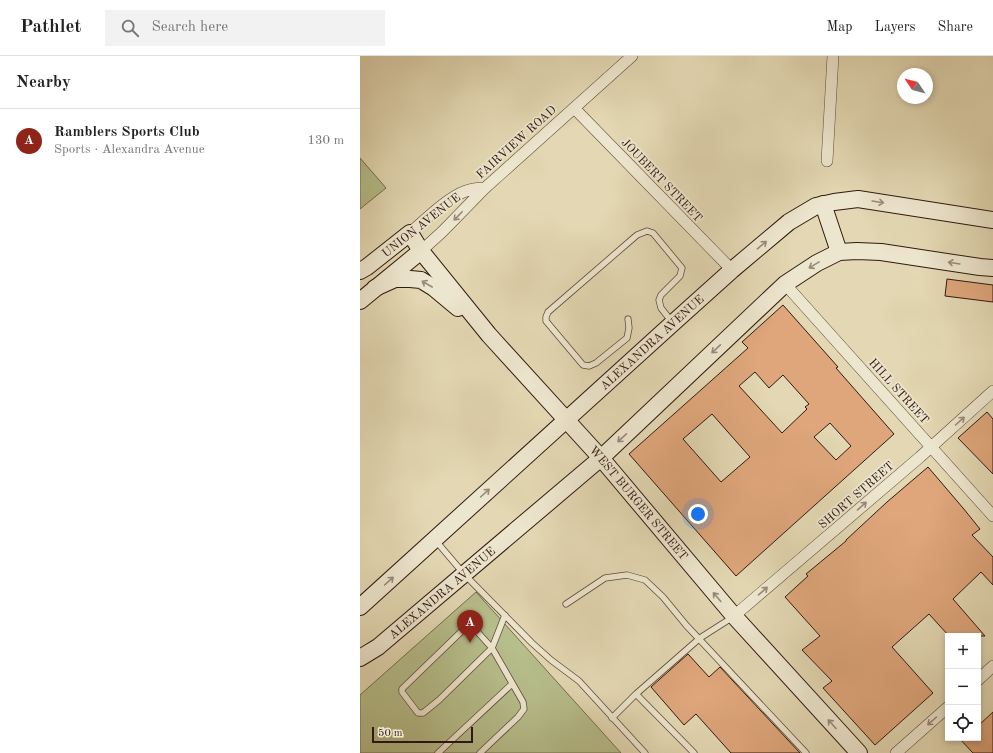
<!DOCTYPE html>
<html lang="en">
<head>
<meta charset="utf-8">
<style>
  body { margin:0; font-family:"Old Standard TT",serif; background:#f2f2f2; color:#222 }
  .controls { position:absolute; right:12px; bottom:12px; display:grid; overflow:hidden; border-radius:0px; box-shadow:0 2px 6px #0003 }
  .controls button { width:36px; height:36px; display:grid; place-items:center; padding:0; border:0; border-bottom:1px solid #e0e0e0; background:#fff; color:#222; font:20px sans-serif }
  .compass { position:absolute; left:537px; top:12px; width:36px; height:36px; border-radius:50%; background:#fff; box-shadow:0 2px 6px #0003; rotate:305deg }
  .scale { position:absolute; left:12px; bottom:10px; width:101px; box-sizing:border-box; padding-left:4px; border:2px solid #301911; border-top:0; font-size:11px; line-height:14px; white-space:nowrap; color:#301911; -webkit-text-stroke:3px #ede6ce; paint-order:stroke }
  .you { position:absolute; left:338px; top:458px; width:14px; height:14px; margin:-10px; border:3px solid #fff; border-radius:50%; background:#1a73e8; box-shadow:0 0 0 6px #1a73e833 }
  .badge { display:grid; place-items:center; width:26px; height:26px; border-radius:50%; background:#8f2418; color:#fff; font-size:13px; font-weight:700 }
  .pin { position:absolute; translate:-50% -33px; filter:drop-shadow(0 1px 2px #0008) }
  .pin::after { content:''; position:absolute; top:21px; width:14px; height:12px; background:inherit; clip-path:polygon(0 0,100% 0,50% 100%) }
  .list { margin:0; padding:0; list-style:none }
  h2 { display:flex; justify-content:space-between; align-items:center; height:52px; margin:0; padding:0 16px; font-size:17px }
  h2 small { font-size:13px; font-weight:400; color:#767676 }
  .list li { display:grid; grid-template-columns:26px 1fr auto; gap:12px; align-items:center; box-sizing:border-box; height:64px; padding:0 16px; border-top:1px solid #e0e0e0 }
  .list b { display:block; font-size:15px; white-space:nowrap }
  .list p { margin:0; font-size:13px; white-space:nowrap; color:#767676 }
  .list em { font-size:13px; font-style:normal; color:#767676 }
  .icon { flex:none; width:22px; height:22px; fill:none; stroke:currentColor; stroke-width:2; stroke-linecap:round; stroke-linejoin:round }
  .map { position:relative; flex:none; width:633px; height:697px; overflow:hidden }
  header { display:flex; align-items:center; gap:24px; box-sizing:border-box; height:56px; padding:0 20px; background:#fff; border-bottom:1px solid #e0e0e0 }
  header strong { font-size:19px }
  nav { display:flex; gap:22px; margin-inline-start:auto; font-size:14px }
  .search { width:280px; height:36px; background:#f2f2f2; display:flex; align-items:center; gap:10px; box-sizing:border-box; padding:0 14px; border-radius:0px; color:#767676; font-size:15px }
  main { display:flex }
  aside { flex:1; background:#fff }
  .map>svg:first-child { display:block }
  .green { fill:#b6be8b; stroke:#736c4e }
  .building { fill:#dfa67b; stroke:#301911; fill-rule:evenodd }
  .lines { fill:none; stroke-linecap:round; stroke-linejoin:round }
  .lane-casing { stroke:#5d493a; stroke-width:7 }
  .street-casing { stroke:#5d493a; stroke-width:12 }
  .secondary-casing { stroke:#301911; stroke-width:18 }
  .lane { stroke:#ede6ce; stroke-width:5.5 }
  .street { stroke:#ede6ce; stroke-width:11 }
  .secondary { stroke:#ede6ce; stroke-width:16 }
  .oneway { stroke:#988a79 }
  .labels { text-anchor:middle; stroke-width:3.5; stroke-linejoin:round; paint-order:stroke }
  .street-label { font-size:12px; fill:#301911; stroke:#ede6ce }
</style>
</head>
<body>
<header>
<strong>Pathlet</strong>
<div class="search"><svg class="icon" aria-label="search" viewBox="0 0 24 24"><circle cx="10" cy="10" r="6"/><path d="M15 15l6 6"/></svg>Search here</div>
<nav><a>Map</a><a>Layers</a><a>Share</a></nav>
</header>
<main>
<aside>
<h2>Nearby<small></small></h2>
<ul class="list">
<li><span class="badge">A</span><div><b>Ramblers Sports Club</b><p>Sports · Alexandra Avenue</p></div><em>130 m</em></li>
</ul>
</aside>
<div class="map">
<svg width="633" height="697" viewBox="0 0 633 697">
  <rect width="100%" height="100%" fill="#e3d8b3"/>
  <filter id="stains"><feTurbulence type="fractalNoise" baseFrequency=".005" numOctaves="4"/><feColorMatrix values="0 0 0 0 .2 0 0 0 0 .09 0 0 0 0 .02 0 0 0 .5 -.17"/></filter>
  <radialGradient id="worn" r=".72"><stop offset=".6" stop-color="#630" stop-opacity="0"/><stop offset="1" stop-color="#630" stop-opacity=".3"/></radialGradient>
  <path class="green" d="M0,102l26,30 -26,21z
    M116,536l145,161h-261v-58z"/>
  <path class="building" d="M587,223l46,6v17l-48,-6z
    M423,249l55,62 -2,1 58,66 -158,142 -107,-122 119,-106 -6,-6zM395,316l14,16 14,-13 26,29 -4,3 2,2 -25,24 -43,-47zM352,358l38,43 -29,25 -38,-43zM470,367l21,23 -15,14 -22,-23z
    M627,356l6,7v55l-35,-36z
    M568,411l35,41 17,21 -8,6 21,22v28l-12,-13 -28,27 32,37h-36l-20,-22 -37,33 41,46 -58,52 -52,-57 9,-7 -30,-31 18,-14 -35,-39 23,-21 -2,-2 40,-33v-1l41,-38z
    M328,598l21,23 11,-10 80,86h-69l-35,-39 -12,11 -33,-38z
    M633,656v41h-20l-14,-15h19v-12z"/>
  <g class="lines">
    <defs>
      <path id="lane" d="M268,263l1,9 -2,10 -31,25 -7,3 -6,-1 -37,-44v-4l2,-5 89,-77 10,-4 6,2 29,35 -2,8 -19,19 -2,5 2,8 11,14
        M76,485l28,33 68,69 19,17 28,21 66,72
        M206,548l39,-26 22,-3 18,5 18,17 23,28 120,128
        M276,638l58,59
        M252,662l24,-24 64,-56 33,-21
        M78,697l74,-69
        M120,697l38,-36 6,-8 -1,-7 -31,-54 -19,-21 -3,-2 -3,1 -63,61 -2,2v3l16,21h5l16,-13 53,-52 13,-33"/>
      <path id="street" d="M214,52l158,162
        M467,105l6,-105
        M50,177c15,-13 38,-36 56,-42 6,-2 13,-3 19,-3
        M61,195l21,-19 43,-44 147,-132
        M425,228l208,232
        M374,560l186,-159 73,-66
        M618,624l15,-14
        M536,697l52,-46"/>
      <g id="secondary">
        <path d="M463,148l16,48"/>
        <path id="s1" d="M0,215l7,-4 43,-34 11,18 68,84 112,123 133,158 125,137"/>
        <path d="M15,232l20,-9h15l11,1 13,8 24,20"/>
        <path d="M0,245l61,-50"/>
        <path id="s2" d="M0,551l313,-284 59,-53 57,-48 27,-16 18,-4 24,-3 135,21"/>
        <path id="s3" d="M0,602l18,-11 223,-189 184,-174 32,-21 22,-11 18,-1 24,1 99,15 13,1"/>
      </g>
    </defs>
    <use href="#lane" class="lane-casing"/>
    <use href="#street" class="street-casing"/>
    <use href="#secondary" class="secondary-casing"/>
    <use href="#lane" class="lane"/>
    <use href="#street" class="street"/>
    <use href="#secondary" class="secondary"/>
  </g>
  <defs><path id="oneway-shaft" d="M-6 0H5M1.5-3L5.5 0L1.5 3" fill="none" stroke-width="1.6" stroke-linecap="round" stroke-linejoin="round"/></defs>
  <g class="oneway">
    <use href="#oneway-shaft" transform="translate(518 146) rotate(9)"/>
    <use href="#oneway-shaft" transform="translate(98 160) rotate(134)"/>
    <use href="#oneway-shaft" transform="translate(402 189) rotate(-40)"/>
    <use href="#oneway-shaft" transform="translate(594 207) rotate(-171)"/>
    <use href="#oneway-shaft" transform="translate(454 209) rotate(149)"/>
    <use href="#oneway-shaft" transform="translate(67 228) rotate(-150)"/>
    <use href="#oneway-shaft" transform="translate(356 293) rotate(137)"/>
    <use href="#oneway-shaft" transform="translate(600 365) rotate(-42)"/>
    <use href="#oneway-shaft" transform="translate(262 382) rotate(137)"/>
    <use href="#oneway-shaft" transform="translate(125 437) rotate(-42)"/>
    <use href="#oneway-shaft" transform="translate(502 450) rotate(-41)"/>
    <use href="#oneway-shaft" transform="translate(29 525) rotate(-42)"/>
    <use href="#oneway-shaft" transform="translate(403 535) rotate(-41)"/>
    <use href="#oneway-shaft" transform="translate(357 541) rotate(-130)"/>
    <use href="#oneway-shaft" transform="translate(572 665) rotate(138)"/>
    <use href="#oneway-shaft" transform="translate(472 668) rotate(-132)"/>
  </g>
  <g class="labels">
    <g class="street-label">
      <text transform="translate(156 86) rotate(-42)" y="4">FAIRVIEW ROAD</text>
      <text transform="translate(302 124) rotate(46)" y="4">JOUBERT STREET</text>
      <text transform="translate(61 169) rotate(-38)" y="4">UNION AVENUE</text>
      <text dy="4" stroke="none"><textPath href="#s2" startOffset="394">ALEXANDRA AVENUE</textPath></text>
      <text transform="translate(539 335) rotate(48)" y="4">HILL STREET</text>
      <text transform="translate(496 439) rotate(-41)" y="4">SHORT STREET</text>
      <text dy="4" stroke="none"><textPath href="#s1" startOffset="417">WEST BURGER STREET</textPath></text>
      <text dy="4" stroke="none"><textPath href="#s3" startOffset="105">ALEXANDRA AVENUE</textPath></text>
    </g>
  </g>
  <rect width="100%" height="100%" filter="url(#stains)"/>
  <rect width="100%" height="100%" fill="url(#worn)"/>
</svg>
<div class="controls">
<button>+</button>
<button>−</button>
<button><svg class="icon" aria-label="locate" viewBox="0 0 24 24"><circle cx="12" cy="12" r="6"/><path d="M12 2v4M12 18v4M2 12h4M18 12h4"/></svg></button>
</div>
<svg class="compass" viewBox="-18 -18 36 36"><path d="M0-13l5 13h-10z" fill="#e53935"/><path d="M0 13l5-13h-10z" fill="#767676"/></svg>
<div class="scale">50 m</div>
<div class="you"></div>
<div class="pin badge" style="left:110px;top:587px">A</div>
</div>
</main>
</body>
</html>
